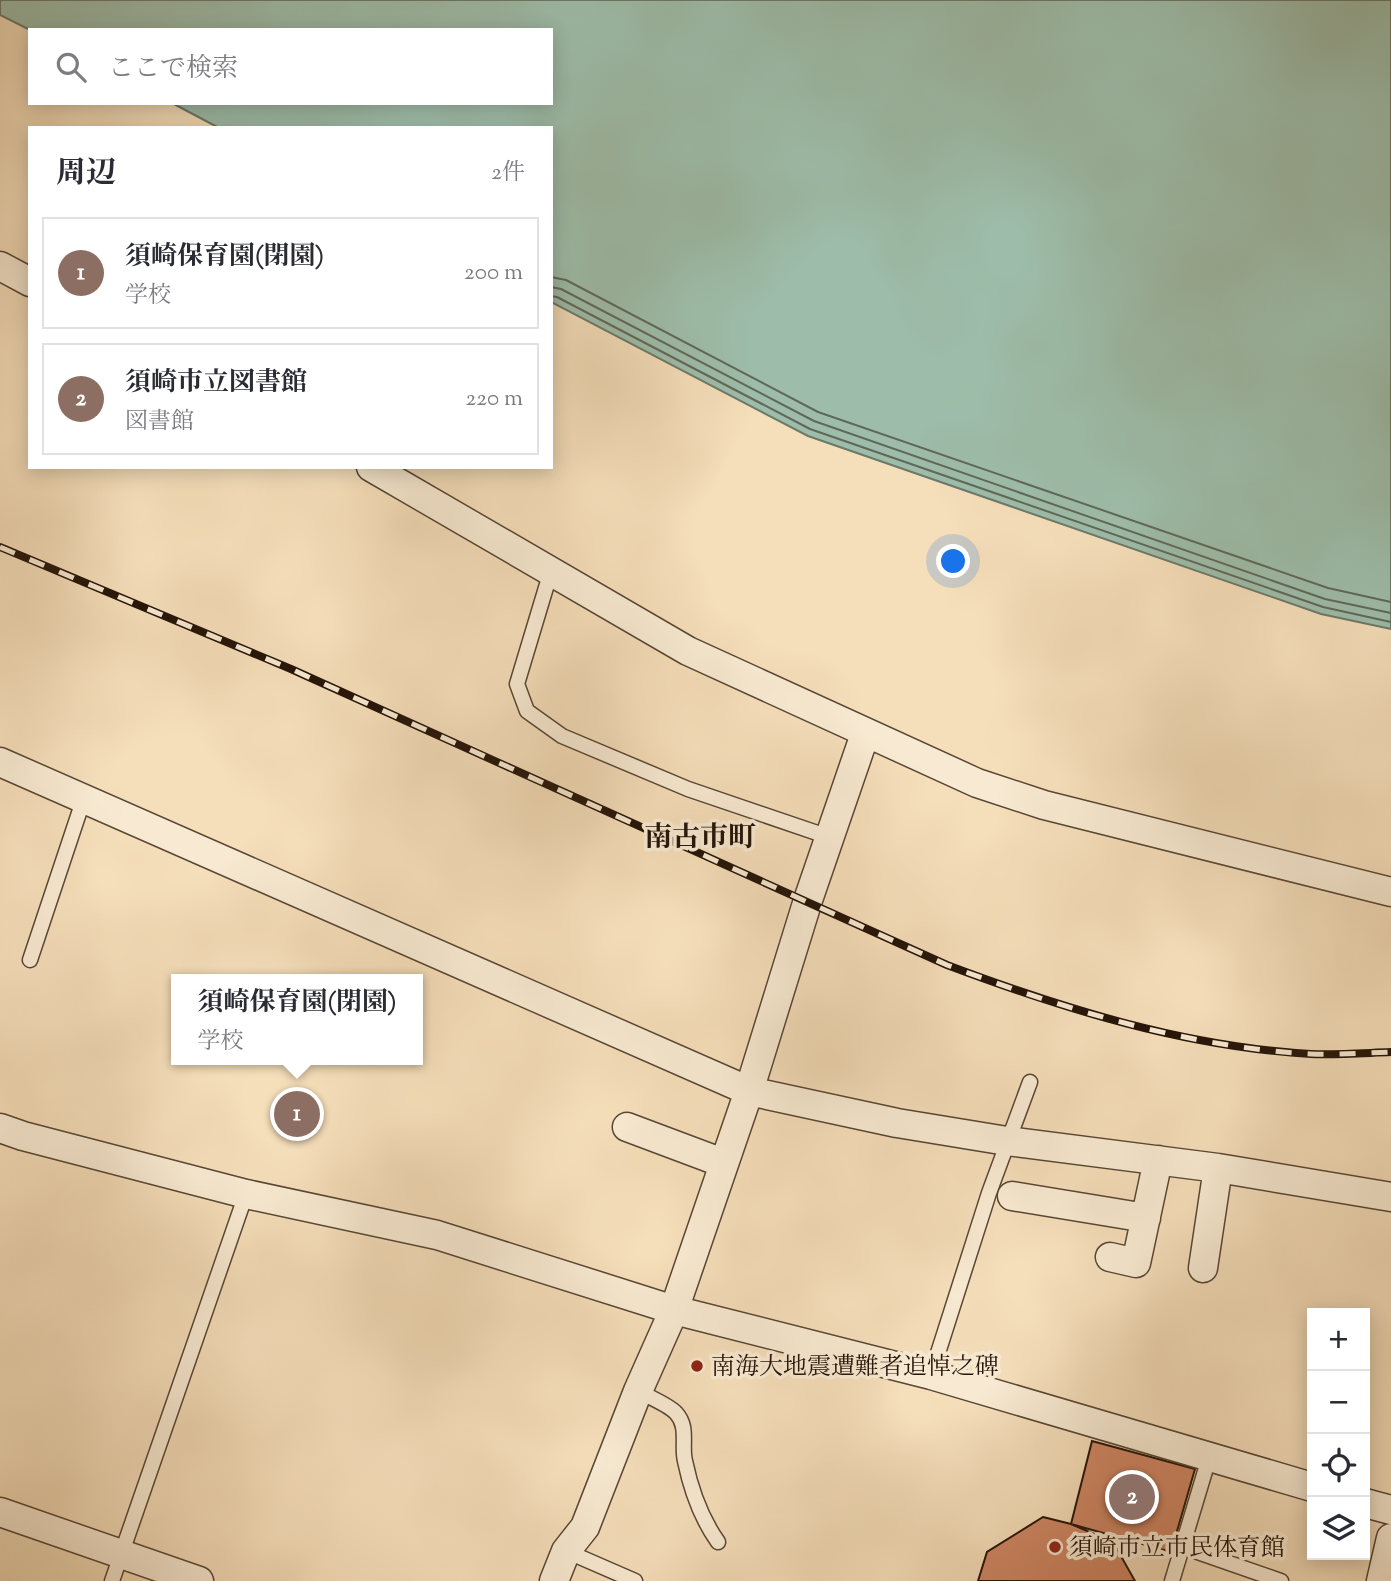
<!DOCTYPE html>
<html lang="ja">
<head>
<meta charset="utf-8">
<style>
  body { margin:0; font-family:"Sorts Mill Goudy","Noto Serif JP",serif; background:#f7f7f7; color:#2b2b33 }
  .controls { position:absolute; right:21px; bottom:21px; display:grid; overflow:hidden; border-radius:0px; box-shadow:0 4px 18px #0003 }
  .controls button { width:63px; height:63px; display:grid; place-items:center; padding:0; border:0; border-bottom:2px solid #e1e1e2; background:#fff; color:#2b2b33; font:35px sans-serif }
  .you { position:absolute; left:954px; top:562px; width:24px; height:24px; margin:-18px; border:5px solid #fff; border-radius:50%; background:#1a73e8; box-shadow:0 0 0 10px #1a73e833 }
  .badge { display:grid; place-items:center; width:46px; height:46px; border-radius:50%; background:#8f2418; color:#fff; font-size:23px; font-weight:700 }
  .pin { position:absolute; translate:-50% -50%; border:4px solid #fff; box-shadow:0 2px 7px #0006 }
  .popup { position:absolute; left:171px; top:974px; width:252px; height:91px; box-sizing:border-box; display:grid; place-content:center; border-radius:0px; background:#fff; filter:drop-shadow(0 2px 5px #0005); font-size:23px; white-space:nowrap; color:#7c7c81 }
  .popup b { font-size:26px; color:#2b2b33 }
  .popup::after { content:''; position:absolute; left:50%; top:100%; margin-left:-14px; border:14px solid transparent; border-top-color:#fff }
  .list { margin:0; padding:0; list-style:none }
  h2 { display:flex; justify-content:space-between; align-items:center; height:91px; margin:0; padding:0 28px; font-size:30px }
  h2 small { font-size:23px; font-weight:400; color:#7c7c81 }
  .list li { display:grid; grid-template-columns:46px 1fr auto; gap:21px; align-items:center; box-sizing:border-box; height:112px; margin:0 14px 14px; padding:0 14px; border:2px solid #e1e1e2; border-radius:0px }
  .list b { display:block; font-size:26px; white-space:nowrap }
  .list p { margin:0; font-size:23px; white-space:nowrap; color:#7c7c81 }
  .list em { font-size:23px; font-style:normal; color:#7c7c81 }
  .icon { flex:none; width:38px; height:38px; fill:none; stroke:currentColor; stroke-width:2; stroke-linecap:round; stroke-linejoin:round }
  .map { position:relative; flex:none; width:1391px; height:1581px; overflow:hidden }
  .search { position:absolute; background:#fff; box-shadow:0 4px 18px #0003; left:28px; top:28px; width:525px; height:77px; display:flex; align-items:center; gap:18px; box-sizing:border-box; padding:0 24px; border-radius:0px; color:#7c7c81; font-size:26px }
  .panel { position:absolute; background:#fff; box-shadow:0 4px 18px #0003; left:28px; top:126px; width:525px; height:343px; border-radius:0px }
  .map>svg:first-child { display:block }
  .water { fill:#9dbdaa; stroke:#6d7969; stroke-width:2 }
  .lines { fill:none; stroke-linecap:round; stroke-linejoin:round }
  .shore { stroke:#606859; stroke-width:2 }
  .building { fill:#ce8563; stroke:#241308; stroke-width:2 }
  .service-casing { stroke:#584634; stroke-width:17 }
  .minor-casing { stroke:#584634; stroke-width:31 }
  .service { stroke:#f8ead2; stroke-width:14 }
  .minor { stroke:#f8ead2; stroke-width:28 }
  .rail-casing { stroke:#241308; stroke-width:8 }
  .rail { stroke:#f8ead2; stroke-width:5; stroke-dasharray:16; stroke-linecap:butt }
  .poi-dot { fill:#8f2418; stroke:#f8ead2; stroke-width:2.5 }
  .labels { text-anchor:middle; stroke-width:7; stroke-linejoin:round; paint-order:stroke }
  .poi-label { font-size:24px; fill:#241308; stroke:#f8ead2; text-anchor:start }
  .quarter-label { font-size:28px; font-weight:bold; fill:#241308; stroke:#f8ead2 }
</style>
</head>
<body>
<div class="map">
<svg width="1391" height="1581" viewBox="0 0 1391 1581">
  <rect width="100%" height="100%" fill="#f5deba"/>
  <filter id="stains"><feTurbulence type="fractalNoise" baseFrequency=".00286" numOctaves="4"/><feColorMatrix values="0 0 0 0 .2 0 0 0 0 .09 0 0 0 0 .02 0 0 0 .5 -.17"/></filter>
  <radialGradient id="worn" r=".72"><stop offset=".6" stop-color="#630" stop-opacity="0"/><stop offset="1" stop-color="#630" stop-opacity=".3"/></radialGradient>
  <path class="water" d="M0,0h1391v629l-70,-15 -513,-178 -257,-134v-174h-332l-47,-25h379v-73h-521l-30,-15z"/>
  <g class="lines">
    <path class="shore" d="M551,277l15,3 252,132 510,176 63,14
      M551,287l10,2 253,132 511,178 66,14
      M551,296l6,1 253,132 513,178 68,15"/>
  </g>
  <path class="building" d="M1092,1441l103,28 -24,83 -100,-28z
    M1043,1517l28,7 42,18 22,39h-157l9,-29z"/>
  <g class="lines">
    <defs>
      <path id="service" d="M551,571l-34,113 10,27 35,25 126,53 141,48
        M30,960l54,-162
        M931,1375l58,-182 41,-111
        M638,1391c9,5 31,14 38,22 13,14 5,32 9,48 6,29 16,57 33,81
        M1183,1547l98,34
        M566,1551l69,30
        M112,1581l134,-387
        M1172,1581l37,-123"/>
      <path id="minor" d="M0,266l30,16
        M371,467l317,184 289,132 67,22 347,87
        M0,762l749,329 148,32 110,18 211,27 173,29
        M627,1127l96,36
        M0,1128l23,8 223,58 191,41 237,75 257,65 381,112
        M1012,1196l134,22
        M1110,1257l26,6 22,-103
        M1203,1268l15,-100
        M1365,1503l26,7
        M0,1512l199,69
        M554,1581l12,-30 19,-24 53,-136 36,-81 75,-219 59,-191 57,-166
        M1381,1581l10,-43"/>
    </defs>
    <use href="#service" class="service-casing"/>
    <use href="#minor" class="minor-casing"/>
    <use href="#service" class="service"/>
    <use href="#minor" class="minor"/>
    <defs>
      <path id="rail" d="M0,547l291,122 656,296c117,44 239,82 364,89 26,1 53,-1 80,-2"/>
    </defs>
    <use href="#rail" class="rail-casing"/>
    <use href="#rail" class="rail"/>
  </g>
  <g class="poi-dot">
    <circle cx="697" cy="1366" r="7"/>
    <circle cx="1055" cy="1547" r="7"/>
  </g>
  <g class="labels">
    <g class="poi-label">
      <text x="711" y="1374">南海大地震遭難者追悼之碑</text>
      <text x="1069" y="1555">須崎市立市民体育館</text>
    </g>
    <g class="quarter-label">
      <text x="700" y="846">南古市町</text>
    </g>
  </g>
  <rect width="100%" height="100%" filter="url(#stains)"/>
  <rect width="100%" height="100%" fill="url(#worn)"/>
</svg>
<div class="controls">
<button>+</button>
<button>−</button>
<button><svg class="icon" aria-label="locate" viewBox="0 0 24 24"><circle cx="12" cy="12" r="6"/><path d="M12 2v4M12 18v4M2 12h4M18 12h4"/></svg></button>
<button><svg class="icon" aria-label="layers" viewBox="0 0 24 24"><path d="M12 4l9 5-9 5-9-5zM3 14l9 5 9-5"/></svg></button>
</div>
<div class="you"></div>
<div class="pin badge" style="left:297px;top:1114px;background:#8d6e63">1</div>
<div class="popup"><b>須崎保育園(閉園)</b>学校</div>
<div class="pin badge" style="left:1132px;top:1497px;background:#8d6e63">2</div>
<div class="search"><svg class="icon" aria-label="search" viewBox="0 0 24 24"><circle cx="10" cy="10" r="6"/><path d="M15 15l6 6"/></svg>ここで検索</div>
<section class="panel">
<h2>周辺<small>2件</small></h2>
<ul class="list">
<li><span class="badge" style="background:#8d6e63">1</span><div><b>須崎保育園(閉園)</b><p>学校</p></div><em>200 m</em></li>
<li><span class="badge" style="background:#8d6e63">2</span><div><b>須崎市立図書館</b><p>図書館</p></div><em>220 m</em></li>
</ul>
</section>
</div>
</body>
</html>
